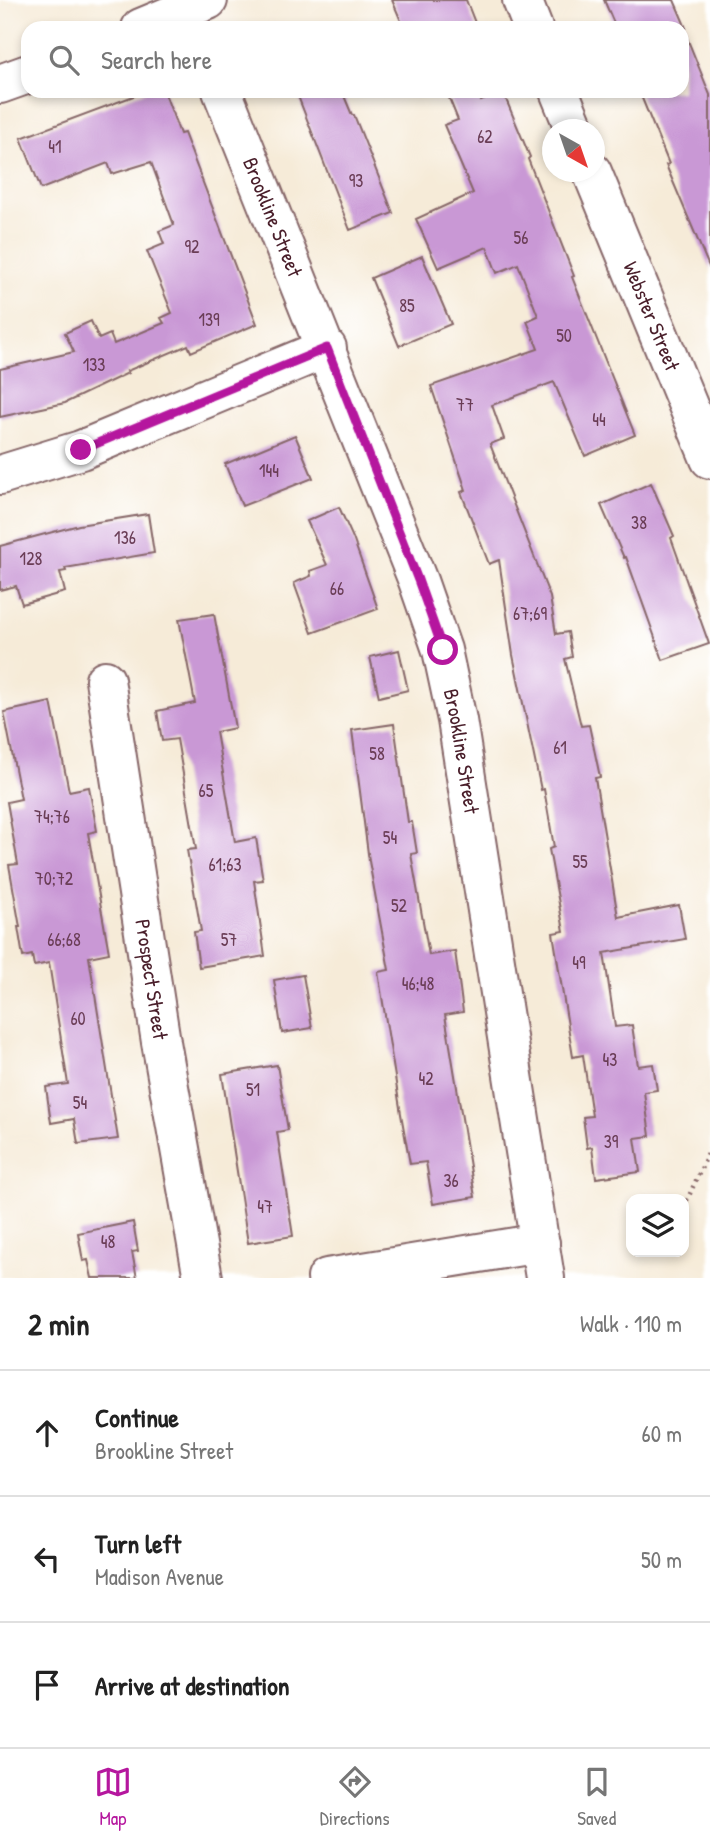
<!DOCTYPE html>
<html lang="en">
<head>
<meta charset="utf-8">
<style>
  body { margin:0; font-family:"Patrick Hand",sans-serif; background:#f6f6f6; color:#222 }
  .controls { position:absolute; right:21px; bottom:21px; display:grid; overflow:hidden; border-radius:14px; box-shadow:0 4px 10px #0003 }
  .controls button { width:63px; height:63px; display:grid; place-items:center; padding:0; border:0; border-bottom:2px solid #e0e0e0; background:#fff; color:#222; font:35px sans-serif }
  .compass { position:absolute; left:542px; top:119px; width:63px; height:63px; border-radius:50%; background:#fff; box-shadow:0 4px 10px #0003; rotate:140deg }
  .stop { position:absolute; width:21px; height:21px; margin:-16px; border:5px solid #b5179e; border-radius:50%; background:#fff }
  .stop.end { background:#b5179e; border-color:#fff; box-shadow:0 2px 7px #0008 }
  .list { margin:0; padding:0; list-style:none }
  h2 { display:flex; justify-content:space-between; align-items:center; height:91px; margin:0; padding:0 28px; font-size:30px }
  h2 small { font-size:23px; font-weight:400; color:#767676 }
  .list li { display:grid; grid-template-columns:46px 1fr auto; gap:21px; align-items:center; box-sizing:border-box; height:126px; padding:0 28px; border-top:2px solid #e0e0e0 }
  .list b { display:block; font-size:26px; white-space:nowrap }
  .list p { margin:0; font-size:23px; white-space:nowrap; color:#767676 }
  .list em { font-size:23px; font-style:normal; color:#767676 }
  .icon { flex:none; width:38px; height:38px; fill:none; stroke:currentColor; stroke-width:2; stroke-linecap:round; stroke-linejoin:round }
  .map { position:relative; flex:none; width:710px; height:1278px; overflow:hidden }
  .search { position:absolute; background:#fff; box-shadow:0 4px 10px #0003; left:21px; right:21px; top:21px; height:77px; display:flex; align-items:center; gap:18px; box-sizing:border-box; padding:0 24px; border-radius:21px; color:#767676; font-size:26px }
  .sheet { height:469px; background:#fff }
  nav { display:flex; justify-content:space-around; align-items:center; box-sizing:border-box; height:98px; border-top:2px solid #e0e0e0; background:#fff; font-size:19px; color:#767676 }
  nav a { display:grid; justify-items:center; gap:4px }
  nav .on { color:#b5179e }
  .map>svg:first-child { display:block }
  .building { fill:#c998d5 }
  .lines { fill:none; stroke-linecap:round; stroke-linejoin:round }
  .minor-casing { stroke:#866668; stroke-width:42 }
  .path { stroke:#866668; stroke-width:4.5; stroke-dasharray:2 5; stroke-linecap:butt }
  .minor { stroke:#fff; stroke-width:38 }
  .route { stroke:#b5179e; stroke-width:9 }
  .labels { text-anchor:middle; stroke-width:7; stroke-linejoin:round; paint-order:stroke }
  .number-label { font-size:18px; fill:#6a3d56 }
  .street-label { font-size:21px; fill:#4a1f2b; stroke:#fff }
</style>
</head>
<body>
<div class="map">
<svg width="710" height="1278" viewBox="0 0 710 1278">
  <rect width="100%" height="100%" fill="#fff"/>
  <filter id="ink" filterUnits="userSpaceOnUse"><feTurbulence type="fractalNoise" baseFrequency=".0143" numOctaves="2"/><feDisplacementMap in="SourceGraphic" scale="14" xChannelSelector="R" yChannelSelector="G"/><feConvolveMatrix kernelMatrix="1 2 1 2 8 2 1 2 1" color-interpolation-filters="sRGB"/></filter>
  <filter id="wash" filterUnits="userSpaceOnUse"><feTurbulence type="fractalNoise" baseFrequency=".00686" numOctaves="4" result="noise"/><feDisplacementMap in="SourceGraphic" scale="28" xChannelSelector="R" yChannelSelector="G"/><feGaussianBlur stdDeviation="1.57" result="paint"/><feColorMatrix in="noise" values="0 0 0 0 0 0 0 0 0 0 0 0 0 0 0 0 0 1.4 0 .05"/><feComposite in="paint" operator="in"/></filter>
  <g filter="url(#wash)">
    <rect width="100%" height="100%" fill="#f6ebd8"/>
    <g id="blocks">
      <path class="building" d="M392,0h74l11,28h-73z
        M604,0h70l12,28h-70z
        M683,28l27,67v174l-44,-104 3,-1 -30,-73h43z
        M147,91h17l16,43 4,-1 73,191 -66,28 -3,-7 -61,26 1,2 -63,30 -65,14v-48l74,-17 -9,-19 26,-12 8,18 11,-5 4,10 50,-21 -3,-5 11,-5 -25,-62 17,-7 -5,-13 15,-6 -23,-63 -39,12 -4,-11 -67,26 -20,-51z
        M296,91h46l10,24h2l39,98 -43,17z
        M466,91h10l5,10 22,-9 27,65 -2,2 46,117 -2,1 63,158 -50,21 -31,-74 -62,23 12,34 -14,5 60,153 6,37 12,-2 4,25 -7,2 16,67 8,-1 11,52 -5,1 23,139 61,-12 6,34 -81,14 11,74 17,-2 6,41 15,-2 4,26 -13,2 6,44 -15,2 5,34 -44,6 -4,-31 -5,1 -4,-31 9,-1 -9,-61 -10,2 -20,-124 11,-2 -15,-82 5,-2 -10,-58 -3,1 -28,-135 -14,-95 -10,4 -28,-72 5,-2 -35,-104 107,-37 -11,-28 11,-5 -20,-52 -21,9 -10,-26 -49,21 -22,-49 57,-26 -29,-68 14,-5 -9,-22z
        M422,256l29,68 -52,22 -28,-68z
        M295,435l18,43 -71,28 -17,-42z
        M651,483l23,53 -3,2 38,106 -46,16 -37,-103 -2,1 -23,-53z
        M339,507l14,31 25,71 -66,24 -18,-50 17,-7 -1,-5 17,-6 -20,-44z
        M148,514l6,39 -89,15 1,3 -6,1 5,20 -43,12 -6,-18 -16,4v-44l79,-21z
        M214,614l21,114 -19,4 19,110 21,-4 7,42 -9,1 11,75 -66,11 -5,-35 7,-1 -14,-81 9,-1 -19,-110 -15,2 -5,-30 38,-8 -16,-84z
        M399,650l9,40 -29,7 -9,-40z
        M51,702l18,89 20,-4 8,44 -9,2 21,120 -20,4 29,182 -40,5 -4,-25 -23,4 -5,-36 22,-3 -19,-121 -15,3 -2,-11 -9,2 -5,-30h2l-11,-62 9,-1 -11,-62 14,-3 -17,-87z
        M394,724l14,98h4l5,31 -6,1 18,101 26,-4 8,61 -18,3 30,182 -42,7 -7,-42 -16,2 -9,-50 -23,-142 11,-2 -20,-109 -17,-131z
        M303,975l9,53 -30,5 -8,-53z
        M277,1065l11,65 -11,2 16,104 -45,7 -26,-169z
        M133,1222l5,29 -6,1 5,26h-45l-4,-18 -5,1 -5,-28z"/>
    </g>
  </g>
  <g filter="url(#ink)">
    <use href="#blocks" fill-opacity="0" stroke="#866668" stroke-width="2"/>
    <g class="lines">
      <defs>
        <g id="minor">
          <path d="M522,0l11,28"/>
          <path d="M141,28l67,-28"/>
          <path d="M0,84l28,-10"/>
          <path id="s1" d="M222,91l196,490 24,69 15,70 88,558"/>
          <path d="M559,91l16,39"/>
          <path id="s2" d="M592,172l118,287"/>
          <path d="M0,475l81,-25 246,-102"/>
          <path id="s3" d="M105,680l56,362 42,236"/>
          <path d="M327,1278l213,-35"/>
        </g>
      </defs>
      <use href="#minor" class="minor-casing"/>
      <path class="path" d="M684,1207l26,-58"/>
      <use href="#minor" class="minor"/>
    </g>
  </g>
  <g class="lines" filter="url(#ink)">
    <path class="route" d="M81,450l246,-102 91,232 25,70"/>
  </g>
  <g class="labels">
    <g class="number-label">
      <text x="485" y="143">62</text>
      <text x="55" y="153">41</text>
      <text x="356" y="187">93</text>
      <text x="521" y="244">56</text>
      <text x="192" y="253">92</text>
      <text x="407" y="312">85</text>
      <text x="209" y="326">139</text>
      <text x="564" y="342">50</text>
      <text x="94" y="371">133</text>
      <text x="465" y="411">77</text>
      <text x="599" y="426">44</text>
      <text x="269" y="477">144</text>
      <text x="639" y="529">38</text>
      <text x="125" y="544">136</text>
      <text x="31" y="565">128</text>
      <text x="337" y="595">66</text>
      <text x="530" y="620">67;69</text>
      <text x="560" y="754">61</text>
      <text x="377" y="760">58</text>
      <text x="206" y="797">65</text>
      <text x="52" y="823">74;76</text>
      <text x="390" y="844">54</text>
      <text x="580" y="868">55</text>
      <text x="225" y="871">61;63</text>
      <text x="54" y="885">70;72</text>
      <text x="399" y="912">52</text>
      <text x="64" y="946">66;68</text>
      <text x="229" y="946">57</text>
      <text x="579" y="969">49</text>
      <text x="418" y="990">46;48</text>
      <text x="78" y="1025">60</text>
      <text x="610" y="1066">43</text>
      <text x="426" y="1085">42</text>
      <text x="253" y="1096">51</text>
      <text x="80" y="1109">54</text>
      <text x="611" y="1148">39</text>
      <text x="451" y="1187">36</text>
      <text x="265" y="1213">47</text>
      <text x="108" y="1248">48</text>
    </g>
    <g class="street-label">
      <text dy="7" stroke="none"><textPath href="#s1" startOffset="136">Brookline Street</textPath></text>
      <text dy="7" stroke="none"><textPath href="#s2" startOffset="156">Webster Street</textPath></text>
      <text dy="7" stroke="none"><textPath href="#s1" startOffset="704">Brookline Street</textPath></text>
      <text dy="7" stroke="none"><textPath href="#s3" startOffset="303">Prospect Street</textPath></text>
    </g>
  </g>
</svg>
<div class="controls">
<button><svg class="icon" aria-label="layers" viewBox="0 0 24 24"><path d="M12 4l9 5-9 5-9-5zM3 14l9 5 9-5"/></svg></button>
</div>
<svg class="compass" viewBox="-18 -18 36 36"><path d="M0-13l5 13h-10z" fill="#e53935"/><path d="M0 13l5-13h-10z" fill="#767676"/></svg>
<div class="stop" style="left:443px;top:650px"></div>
<div class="stop end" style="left:81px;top:450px"></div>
<div class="search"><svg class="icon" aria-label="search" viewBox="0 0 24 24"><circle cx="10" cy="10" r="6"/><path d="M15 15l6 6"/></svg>Search here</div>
</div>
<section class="sheet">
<h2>2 min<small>Walk · 110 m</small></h2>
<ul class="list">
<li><svg class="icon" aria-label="ahead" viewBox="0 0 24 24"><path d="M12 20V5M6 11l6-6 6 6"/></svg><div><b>Continue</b><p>Brookline Street</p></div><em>60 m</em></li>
<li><svg class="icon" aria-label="left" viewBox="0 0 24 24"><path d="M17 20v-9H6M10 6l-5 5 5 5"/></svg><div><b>Turn left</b><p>Madison Avenue</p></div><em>50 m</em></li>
<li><svg class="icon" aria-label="arrive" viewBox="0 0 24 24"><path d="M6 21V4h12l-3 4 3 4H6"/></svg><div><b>Arrive at destination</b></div></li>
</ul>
</section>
<nav>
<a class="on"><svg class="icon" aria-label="map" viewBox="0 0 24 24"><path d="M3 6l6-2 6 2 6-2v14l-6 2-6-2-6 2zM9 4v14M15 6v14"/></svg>Map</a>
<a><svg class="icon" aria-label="directions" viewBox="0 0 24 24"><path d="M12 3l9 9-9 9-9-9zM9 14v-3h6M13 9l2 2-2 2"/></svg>Directions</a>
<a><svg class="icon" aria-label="saved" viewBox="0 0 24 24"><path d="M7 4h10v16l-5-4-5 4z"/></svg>Saved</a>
</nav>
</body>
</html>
